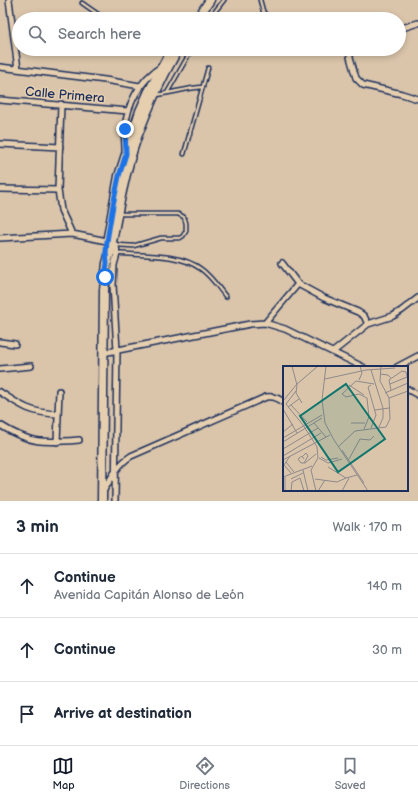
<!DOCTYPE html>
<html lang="en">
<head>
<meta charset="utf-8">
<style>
  body { margin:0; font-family:"Balsamiq Sans",sans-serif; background:#f6f6f7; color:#1f2937 }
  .stop { position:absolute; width:12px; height:12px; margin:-9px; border:3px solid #1a73e8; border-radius:50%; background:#fff }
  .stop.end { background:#1a73e8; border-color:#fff; box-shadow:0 1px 4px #0008 }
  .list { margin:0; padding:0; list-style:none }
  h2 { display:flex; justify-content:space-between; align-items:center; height:52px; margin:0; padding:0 16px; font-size:17px }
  h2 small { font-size:13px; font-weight:400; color:#747a83 }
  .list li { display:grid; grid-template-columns:26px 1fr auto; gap:12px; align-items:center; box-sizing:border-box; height:64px; padding:0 16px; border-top:1px solid #e0e1e3 }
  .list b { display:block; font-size:15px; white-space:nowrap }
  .list p { margin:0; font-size:13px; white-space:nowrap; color:#747a83 }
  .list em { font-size:13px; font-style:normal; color:#747a83 }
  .icon { flex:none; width:22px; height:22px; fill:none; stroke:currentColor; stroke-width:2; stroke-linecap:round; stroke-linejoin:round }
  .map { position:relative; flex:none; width:418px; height:501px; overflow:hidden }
  .search { position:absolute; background:#fff; box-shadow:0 2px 6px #0003; left:12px; right:12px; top:12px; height:44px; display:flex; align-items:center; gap:10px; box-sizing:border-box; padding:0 14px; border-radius:22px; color:#747a83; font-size:15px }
  .sheet { height:244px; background:#fff }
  nav { display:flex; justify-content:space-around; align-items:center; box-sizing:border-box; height:56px; border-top:1px solid #e0e1e3; background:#fff; font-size:11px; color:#747a83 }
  nav a { display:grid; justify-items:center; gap:2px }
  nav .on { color:#111827 }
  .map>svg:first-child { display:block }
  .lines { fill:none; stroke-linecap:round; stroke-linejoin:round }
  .service-casing { stroke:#1b2f5e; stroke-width:5.5 }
  .minor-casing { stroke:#1b2f5e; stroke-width:8 }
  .primary-casing { stroke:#1b2f5e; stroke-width:11 }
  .service { stroke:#e6cfaf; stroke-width:2.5 }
  .minor { stroke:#e6cfaf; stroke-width:5 }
  .primary { stroke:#e6cfaf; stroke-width:8 }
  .route { stroke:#1a73e8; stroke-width:5 }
  .labels { text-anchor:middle; stroke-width:3; stroke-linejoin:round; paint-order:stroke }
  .street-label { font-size:13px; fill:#1b2f5e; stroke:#e6cfaf }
  .inset-river { fill:none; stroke:#989291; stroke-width:2 }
  .inset-road { fill:none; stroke:#8e898c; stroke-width:1 }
  .view { fill:#0f766e; fill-opacity:0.15; stroke:#0f766e; stroke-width:2 }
  .inset-edge { fill:none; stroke:#1b2f5e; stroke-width:2 }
</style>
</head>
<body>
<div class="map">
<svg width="418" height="501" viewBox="0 0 418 501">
  <rect width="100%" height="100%" fill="#dac5aa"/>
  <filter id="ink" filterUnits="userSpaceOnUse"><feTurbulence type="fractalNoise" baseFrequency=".025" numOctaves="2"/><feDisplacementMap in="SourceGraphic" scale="8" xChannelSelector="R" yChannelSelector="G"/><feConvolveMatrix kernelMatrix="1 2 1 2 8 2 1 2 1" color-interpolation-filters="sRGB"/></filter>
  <g filter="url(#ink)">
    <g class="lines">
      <defs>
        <path id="service" d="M260,0l3,11 5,8
          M82,3l23,16
          M209,19l15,-19
          M167,93l25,-44
          M156,95c16,-2 31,-7 47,-8
          M184,154l24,-86
          M117,245l16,1 28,-8h19l3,-2 3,-5v-8l-2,-6 -6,-3h-60
          M111,253c27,3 67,-1 90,16 10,7 17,18 25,28"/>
        <path id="minor" d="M9,0l9,69
          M399,29l19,-6
          M350,49v8l6,21 7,7 39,9 16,5
          M0,67l105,13 35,6
          M0,100l128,11
          M61,104l-3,86 3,20 11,24
          M0,144l60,3
          M125,150c0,-7 -1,-14 0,-21 2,-25 15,-49 36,-62
          M0,189l58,1
          M0,238l72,-4 35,7 9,4 1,9 -3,11 -1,20 4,65 -2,151
          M282,263l16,21 26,14 34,14 6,4 4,8
          M265,323l33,-39
          M0,342l15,2
          M333,352l35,-28 25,-8 8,-5 17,-13
          M103,353l147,-29 15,-1 20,6 78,38
          M397,367l21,-11
          M0,369l31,-3
          M407,389l11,6
          M0,392c21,14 31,21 58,22
          M0,425c30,19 44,18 79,15
          M57,442l2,-51
          M103,492c8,-14 14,-27 28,-36l135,-59c7,-1 13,1 18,6"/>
        <path id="primary" d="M197,19l13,-19
          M108,237l11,-61 21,-65 8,-18 24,-44
          M102,501l2,-211 3,-27 3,-10c7,-38 14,-79 27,-116 11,-30 25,-60 41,-88"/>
      </defs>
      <use href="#service" class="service-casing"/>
      <use href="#minor" class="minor-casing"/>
      <use href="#primary" class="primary-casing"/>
      <use href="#service" class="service"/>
      <use href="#minor" class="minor"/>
      <use href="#primary" class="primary"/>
    </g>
  </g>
  <g class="lines" filter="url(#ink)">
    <path class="route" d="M105,277l2,-14 -1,-10 1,-12 6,-36 6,-29 7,-22 -1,-25"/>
  </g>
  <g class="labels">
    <g class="street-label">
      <text transform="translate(65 94) rotate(5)" y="5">Calle Primera</text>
    </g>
  </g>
  <g transform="translate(283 366)">
    <rect width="125" height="125" fill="#dac5aa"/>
    <path class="inset-river" d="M0,5v17"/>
    <path class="inset-road" d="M9,0l5,19 -1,8 6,10M43,0l-4,34 3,23 9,17 34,51M98,0l-1,15 9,17M88,4l12,38v10l-4,9M119,5l4,1 2,8M97,8l8,1 3,3M42,13l41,-9 29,-2M76,14l3,-7 -2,-7M107,18l17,-7M66,19l15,10M108,24l-2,-10 13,-9M13,25l-10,13 17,21 14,22 1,11 -7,12 5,21M102,27l23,-10M106,32l19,-7M0,35l14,-17 21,-18M8,39l16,17M5,41l11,-8M0,43l14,24M92,44l14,-2M31,57l12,14M68,57h14M88,62l5,-13 -8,-28 3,-2M81,63l5,-12 -2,-19 -8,-4 -13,3 -4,-3 14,-13 18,3M0,66l10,-8M0,72l39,-23M0,76l39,-24M55,81l17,-16 31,-4 4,-8 -1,-21M0,83l35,-21M59,84l22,33M0,90l38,-23M7,90l-6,9 7,8M20,90l3,-3 2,3 -4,7M38,91l5,3 12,-2M36,92l9,5 14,-4M21,93l-2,-3 -4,3 3,4h4l11,-9M66,93l11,-20 10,1 4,-4M0,94l47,-25M3,96l8,10M45,101l18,11 11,-3M20,104l5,21M0,111l29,-11M8,113l12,-6M32,113l22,3 9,-4M2,125v-14M8,125l1,-9 8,-4 4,13M35,125l7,-11M59,125l7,-13"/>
    <path class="view" d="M63,18l39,55 -47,33 -38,-56z"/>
    <rect width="125" height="125" class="inset-edge"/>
  </g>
</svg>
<div class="stop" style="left:105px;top:277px"></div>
<div class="stop end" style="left:125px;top:129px"></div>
<div class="search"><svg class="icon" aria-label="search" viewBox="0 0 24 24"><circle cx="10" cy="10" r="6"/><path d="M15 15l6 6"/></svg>Search here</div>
</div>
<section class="sheet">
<h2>3 min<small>Walk · 170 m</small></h2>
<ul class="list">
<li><svg class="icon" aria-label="ahead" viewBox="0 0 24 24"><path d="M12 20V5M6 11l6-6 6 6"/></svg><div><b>Continue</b><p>Avenida Capitán Alonso de León</p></div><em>140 m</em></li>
<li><svg class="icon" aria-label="ahead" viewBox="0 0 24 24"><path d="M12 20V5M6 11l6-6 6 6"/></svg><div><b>Continue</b></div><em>30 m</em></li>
<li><svg class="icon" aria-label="arrive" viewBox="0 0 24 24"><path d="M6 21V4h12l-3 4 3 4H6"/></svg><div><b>Arrive at destination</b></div></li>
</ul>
</section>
<nav>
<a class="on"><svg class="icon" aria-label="map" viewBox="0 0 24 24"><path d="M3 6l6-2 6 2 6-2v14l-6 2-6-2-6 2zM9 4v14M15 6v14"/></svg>Map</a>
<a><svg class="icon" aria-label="directions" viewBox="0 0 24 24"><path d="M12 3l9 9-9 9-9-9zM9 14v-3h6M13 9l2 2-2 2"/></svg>Directions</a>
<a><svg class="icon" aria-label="saved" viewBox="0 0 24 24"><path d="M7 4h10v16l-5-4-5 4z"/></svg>Saved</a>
</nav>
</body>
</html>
